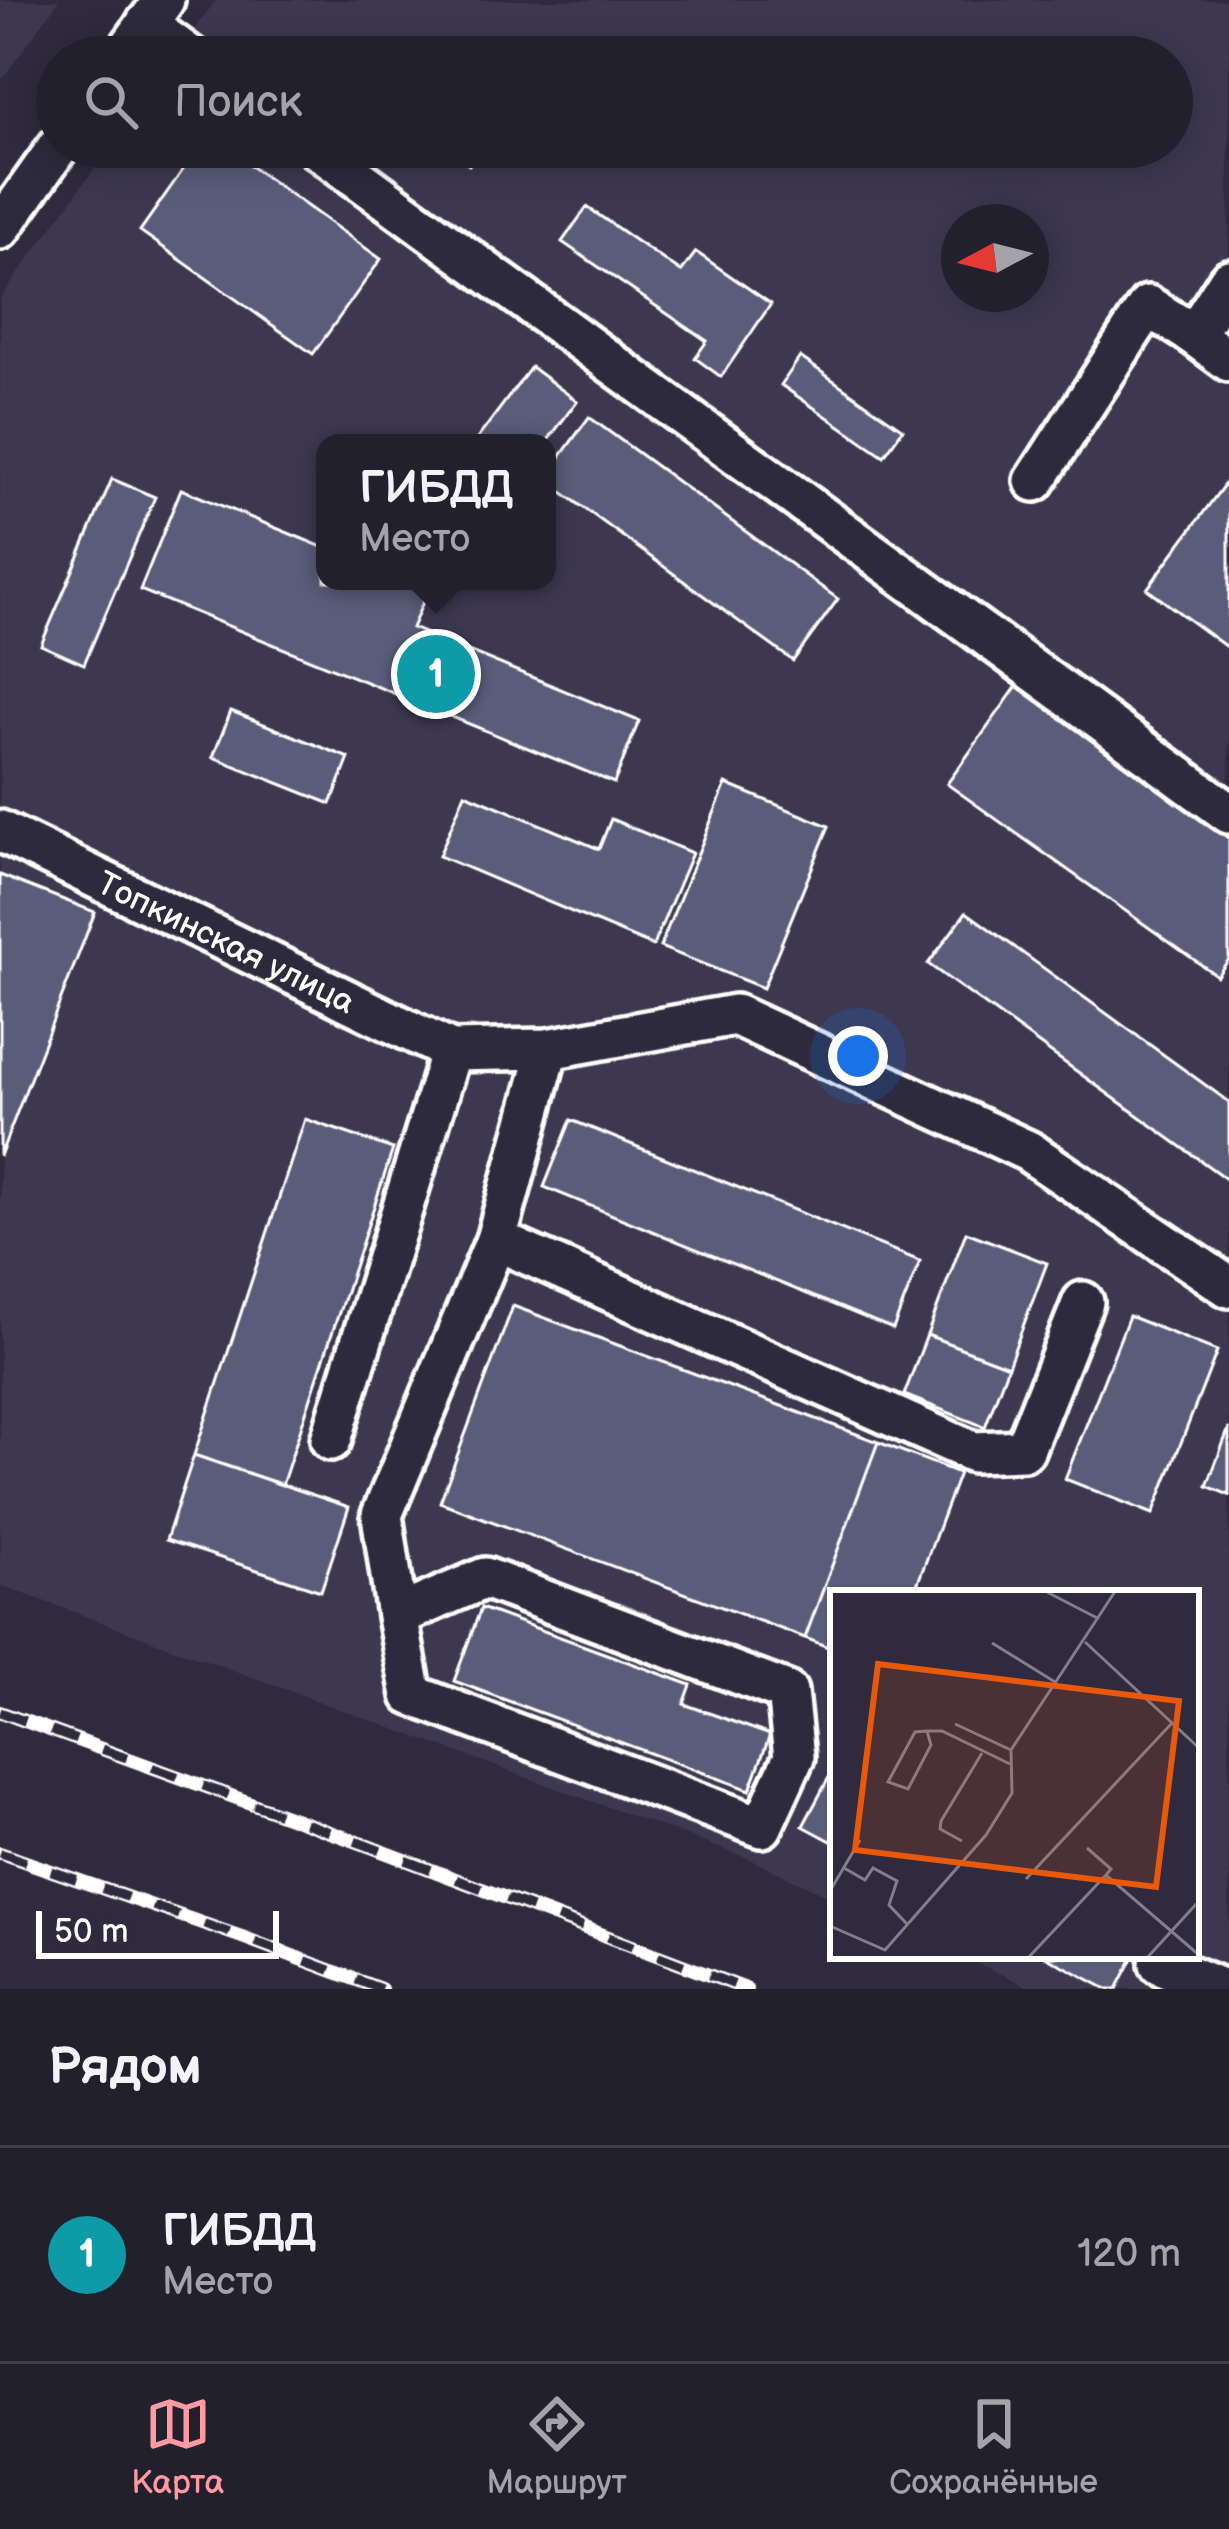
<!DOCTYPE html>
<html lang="ru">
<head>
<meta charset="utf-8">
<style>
  body { margin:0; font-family:"Balsamiq Sans",sans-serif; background:#2b2836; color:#f1f3f6 }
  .compass { position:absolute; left:941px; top:204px; width:108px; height:108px; border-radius:50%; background:#23202e; box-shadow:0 6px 30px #0003; rotate:263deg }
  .scale { position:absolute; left:36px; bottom:30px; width:243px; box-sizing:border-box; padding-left:12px; border:6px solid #fff; border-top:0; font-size:33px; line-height:42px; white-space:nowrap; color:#fff; -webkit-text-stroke:9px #2f2a3d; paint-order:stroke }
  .you { position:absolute; left:858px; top:1056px; width:42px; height:42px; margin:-30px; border:9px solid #fff; border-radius:50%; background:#1a73e8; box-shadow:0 0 0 18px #1a73e833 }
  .badge { display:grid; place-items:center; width:78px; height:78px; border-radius:50%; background:#ff9aa2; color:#fff; font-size:39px; font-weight:700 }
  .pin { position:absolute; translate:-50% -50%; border:6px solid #fff; box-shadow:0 3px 12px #0006 }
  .popup { position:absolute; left:316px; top:434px; width:240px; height:156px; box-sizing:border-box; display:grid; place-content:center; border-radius:24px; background:#23202e; filter:drop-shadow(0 3px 9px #0005); font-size:39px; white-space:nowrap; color:#a3a3aa }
  .popup b { font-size:45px; color:#f1f3f6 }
  .popup::after { content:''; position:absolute; left:50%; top:100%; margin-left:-24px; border:24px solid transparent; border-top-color:#23202e }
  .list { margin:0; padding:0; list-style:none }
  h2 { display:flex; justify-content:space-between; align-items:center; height:156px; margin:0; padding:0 48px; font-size:51px }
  h2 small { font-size:39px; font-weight:400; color:#a3a3aa }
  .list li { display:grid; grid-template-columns:78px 1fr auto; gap:36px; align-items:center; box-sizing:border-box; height:216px; padding:0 48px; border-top:3px solid #403e4a }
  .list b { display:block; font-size:45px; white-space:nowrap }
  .list p { margin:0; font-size:39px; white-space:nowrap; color:#a3a3aa }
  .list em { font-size:39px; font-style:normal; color:#a3a3aa }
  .icon { flex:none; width:66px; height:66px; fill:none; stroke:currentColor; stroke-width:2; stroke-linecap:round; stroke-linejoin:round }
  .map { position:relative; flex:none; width:1229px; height:1989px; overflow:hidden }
  .search { position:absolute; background:#23202e; box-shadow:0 6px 30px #0003; left:36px; right:36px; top:36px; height:132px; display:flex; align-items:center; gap:30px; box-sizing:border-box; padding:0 42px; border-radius:66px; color:#a3a3aa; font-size:45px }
  .sheet { height:372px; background:#23202e }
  nav { display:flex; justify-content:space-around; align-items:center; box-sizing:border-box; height:168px; border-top:3px solid #403e4a; background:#23202e; font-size:33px; color:#a3a3aa }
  nav a { display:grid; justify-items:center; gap:6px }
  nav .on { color:#ff9aa2 }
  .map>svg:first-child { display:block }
  .built { fill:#3c394f; fill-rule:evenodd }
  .building { fill:#5a5d7a; stroke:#fff; stroke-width:3 }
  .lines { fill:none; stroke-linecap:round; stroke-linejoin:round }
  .minor-casing { stroke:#fff; stroke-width:48 }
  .minor { stroke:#2f2a3d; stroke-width:39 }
  .rail-casing { stroke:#fff; stroke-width:14 }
  .rail { stroke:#2f2a3d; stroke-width:9; stroke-dasharray:27; stroke-linecap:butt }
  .labels { text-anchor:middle; stroke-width:10; stroke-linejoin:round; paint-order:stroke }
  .street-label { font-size:33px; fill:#fff; stroke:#2f2a3d }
  .inset-road { fill:none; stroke:#827f8b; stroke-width:3 }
  .view { fill:#e8590c; fill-opacity:0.15; stroke:#e8590c; stroke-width:6 }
  .inset-edge { fill:none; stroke:#fff; stroke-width:6 }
</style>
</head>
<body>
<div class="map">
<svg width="1229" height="1989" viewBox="0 0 1229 1989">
  <rect width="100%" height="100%" fill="#2f2a3d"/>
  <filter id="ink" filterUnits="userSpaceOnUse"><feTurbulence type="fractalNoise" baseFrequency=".00833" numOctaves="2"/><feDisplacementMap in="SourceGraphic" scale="24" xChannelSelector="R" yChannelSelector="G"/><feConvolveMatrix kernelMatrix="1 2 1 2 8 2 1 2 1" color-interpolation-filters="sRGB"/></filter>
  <g filter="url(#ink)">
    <path class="built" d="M0,0h59l-59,82z
      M216,0h1013v1989h-195l-73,-33h235v-363h-363v305l-86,-40 -747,-273v-1286l110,-152h1062v-90h-998zM959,222h72v72h-72zM325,443h222v138h-222z"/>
    <path class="building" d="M199,147h25l157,112 -68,95 -173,-123z
      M445,147h38l-14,18z
      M587,207l94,65 15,-20 75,52 -50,73 -26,-19 12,-17 -145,-99z
      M800,357l103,72 -19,27 -103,-71z
      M531,367l46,34 -31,42h-72z
      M589,417l249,182 -45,62 -246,-180v-6z
      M1229,478v171l-82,-60z
      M112,479l43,18 -71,167 -43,-19z
      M181,489l144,59v33h81l22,9 -16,38 227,93 -25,62 -474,-193z
      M1017,686l212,152v121l-12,17 -270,-192z
      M231,711l118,47 -18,46 -118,-47z
      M726,784l103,42 -66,162 -103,-41z
      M465,793l134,56 12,-30 81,34 -39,93 -214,-90z
      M0,875l95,37 -95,244z
      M966,912l263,190v79l-301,-217z
      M305,1119l88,30 -111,336 -88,-30z
      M571,1120l349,141 -27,68 -349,-142z
      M966,1232l81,31 -39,103 -81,-31z
      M513,1306l365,136 -73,196 -365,-136z
      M1129,1316l88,35 -64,163 -88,-35z
      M927,1335l81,31 -23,61 -81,-32z
      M1229,1428v67l-22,-9z
      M878,1442l81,31 -45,120h-81v56l-28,-11z
      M194,1455l155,52 -28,84 -155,-51z
      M481,1608l210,77 -7,19 86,31 -20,55 -296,-109z
      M833,1770v72l-30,-16z
      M1045,1956h89l-17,33h-10z"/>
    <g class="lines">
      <defs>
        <g id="minor">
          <path d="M146,24l45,33"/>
          <path d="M123,57l41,-57"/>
          <path d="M315,147l914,666"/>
          <path d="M0,229l58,-82"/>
          <path d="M1229,280l-35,55 35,26"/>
          <path d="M1035,481l113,-175 46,29"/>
          <path id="s1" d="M0,831l451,220 97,-2 187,-34 293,136 201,136"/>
          <path d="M496,1240l477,212 51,-2 59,-148"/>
          <path d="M331,1440l120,-389"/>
          <path d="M397,1616l88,-38 302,114 7,65 -32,70 -350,-132 -15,-79 -15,-101 114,-275 52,-191"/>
          <path d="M1160,1964l61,25"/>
        </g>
      </defs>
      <use href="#minor" class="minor-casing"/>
      <use href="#minor" class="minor"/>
      <defs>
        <path id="rail" d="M0,1712l363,132 383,145
          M0,1853l242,84 139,52"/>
      </defs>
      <use href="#rail" class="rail-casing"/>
      <use href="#rail" class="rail"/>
    </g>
  </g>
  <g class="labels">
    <g class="street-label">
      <text dy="12" stroke="none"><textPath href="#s1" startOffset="252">Топкинская улица</textPath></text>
    </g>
  </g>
  <g transform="translate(830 1590)">
    <rect width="369" height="369" fill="#2f2a3d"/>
    <path class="inset-road" d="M213,0l56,29M255,52l114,106M162,53l63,39M125,134l56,26M97,141l4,14 -23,44 -20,-7 27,-50 12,-1h15l68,33M132,251l-22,-12 1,-8 41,-68M257,258l24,21 -5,6M14,278l21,12 8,-12 24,13 -8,24 18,19M196,289l146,-156M0,301l30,-51M0,336l55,24 101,-115 26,-42 -1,-43 105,-160M197,369l79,-84 93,80M316,369l53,-58"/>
    <path class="view" d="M48,74l301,37 -23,186 -301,-37z"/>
    <rect width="369" height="369" class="inset-edge"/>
  </g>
</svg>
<svg class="compass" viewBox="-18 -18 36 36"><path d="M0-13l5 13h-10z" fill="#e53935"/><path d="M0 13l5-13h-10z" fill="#a3a3aa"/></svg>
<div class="scale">50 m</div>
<div class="you"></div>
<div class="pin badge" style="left:436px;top:674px;background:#0f9aa8">1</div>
<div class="popup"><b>ГИБДД</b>Место</div>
<div class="search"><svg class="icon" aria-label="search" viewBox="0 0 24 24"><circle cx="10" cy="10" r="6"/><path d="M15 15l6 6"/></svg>Поиск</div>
</div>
<section class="sheet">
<h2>Рядом<small></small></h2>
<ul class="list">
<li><span class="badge" style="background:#0f9aa8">1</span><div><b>ГИБДД</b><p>Место</p></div><em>120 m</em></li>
</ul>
</section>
<nav>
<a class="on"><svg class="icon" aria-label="map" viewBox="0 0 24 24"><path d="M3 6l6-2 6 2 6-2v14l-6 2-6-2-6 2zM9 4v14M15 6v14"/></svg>Карта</a>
<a><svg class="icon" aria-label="directions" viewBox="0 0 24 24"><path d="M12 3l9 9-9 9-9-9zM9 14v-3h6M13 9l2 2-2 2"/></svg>Маршрут</a>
<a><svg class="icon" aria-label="saved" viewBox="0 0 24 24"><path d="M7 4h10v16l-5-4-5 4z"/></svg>Сохранённые</a>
</nav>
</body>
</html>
